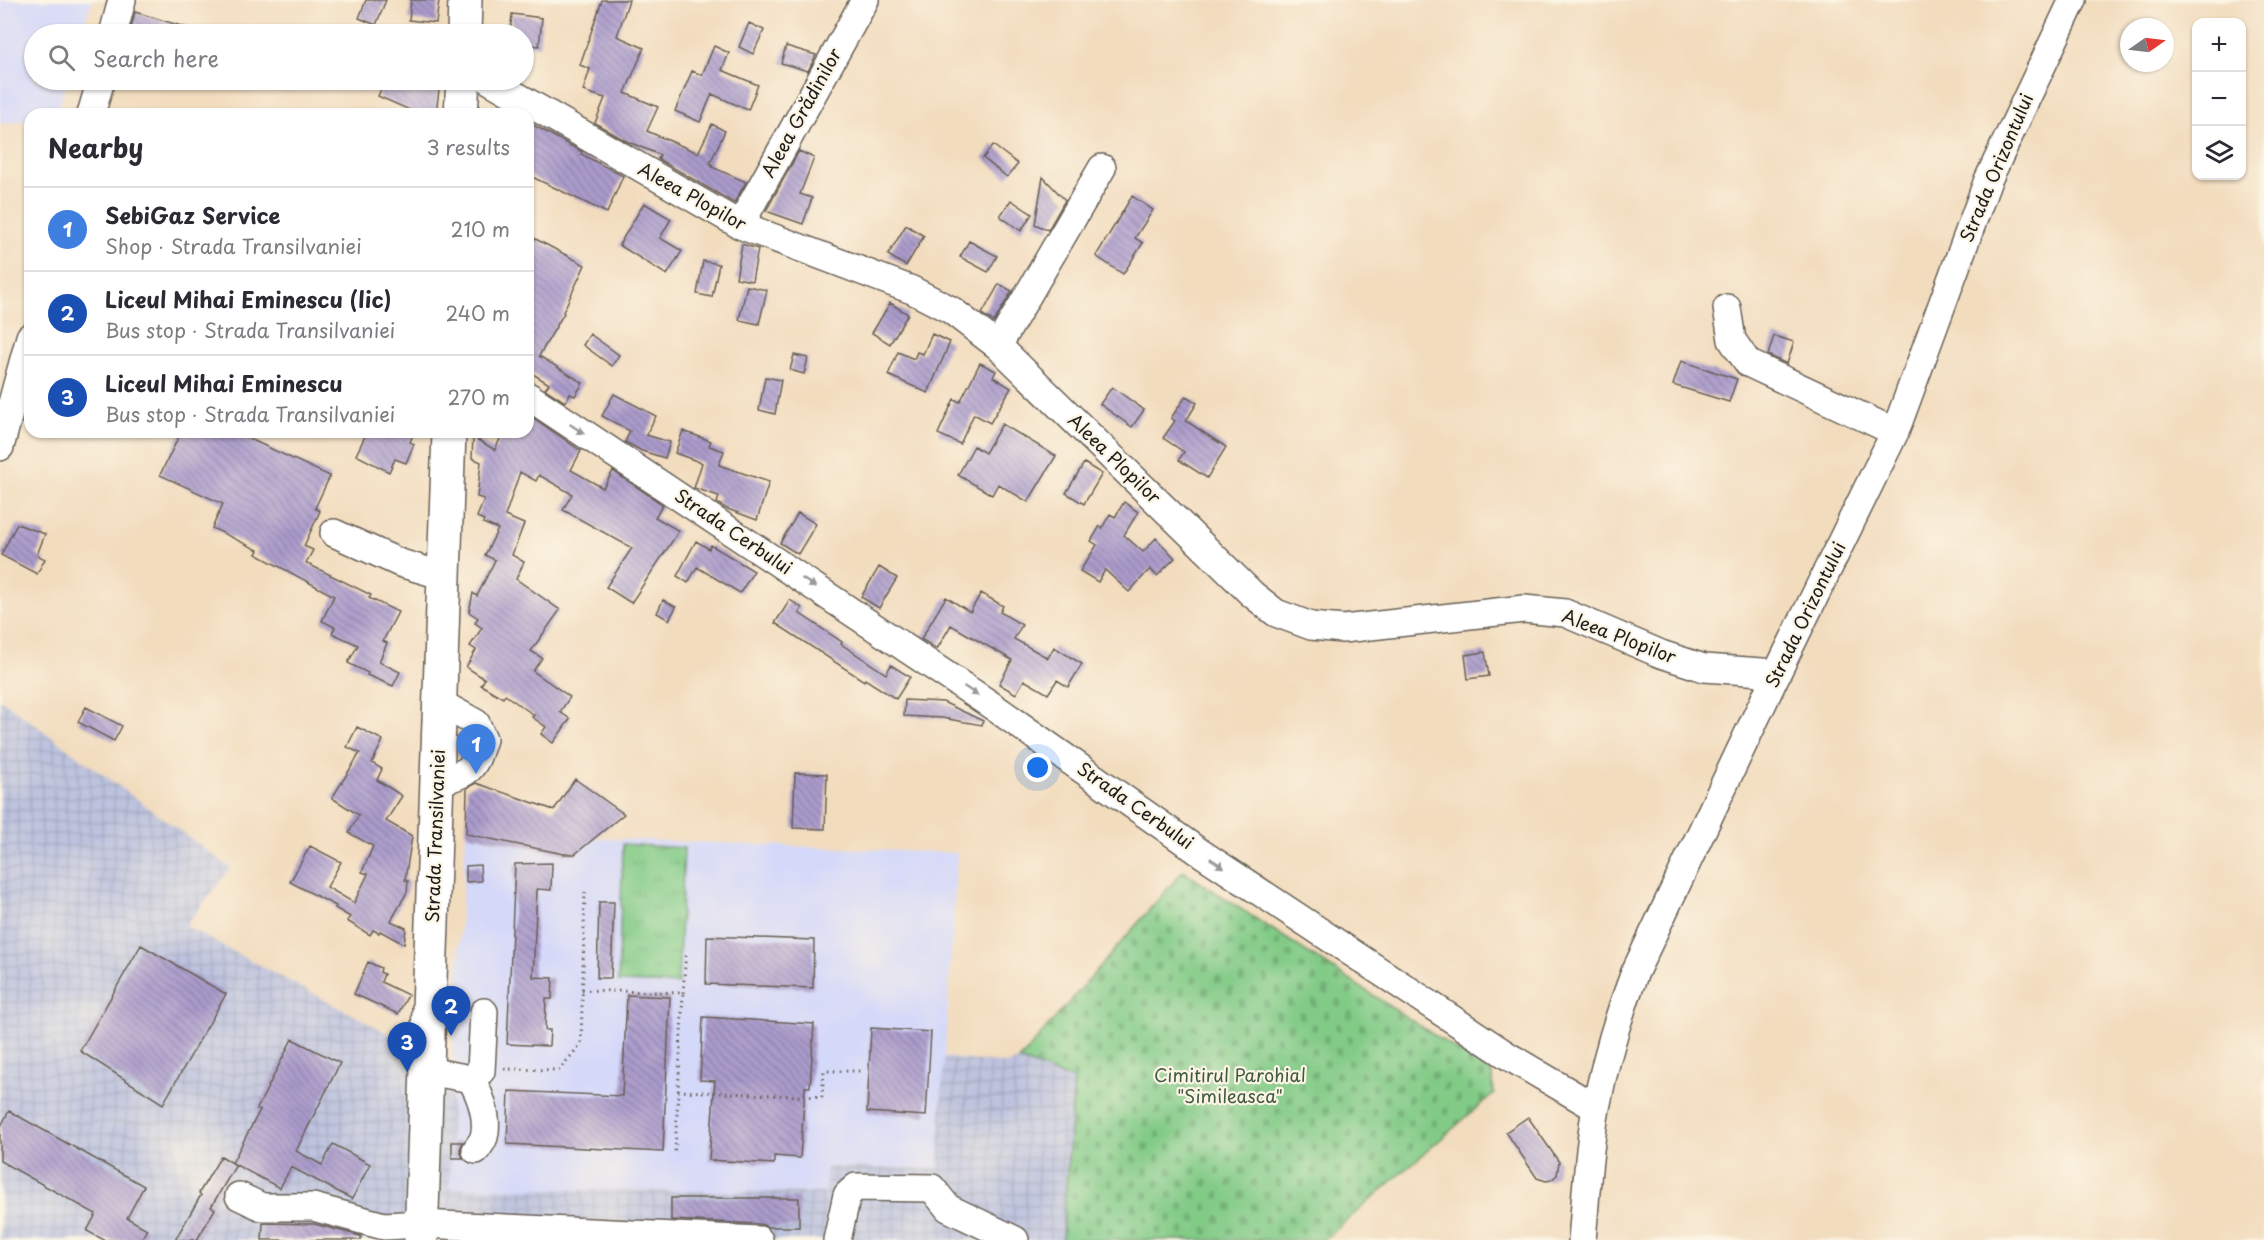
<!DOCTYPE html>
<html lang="en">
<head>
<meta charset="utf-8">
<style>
  body { margin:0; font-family:"Playpen Sans",sans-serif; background:#f2f2f3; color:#2b2b33 }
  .controls { position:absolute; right:18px; top:18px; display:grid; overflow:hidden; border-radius:12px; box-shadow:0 2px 4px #0004 }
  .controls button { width:54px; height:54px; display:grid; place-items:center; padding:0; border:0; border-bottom:2px solid #e1e1e2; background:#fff; color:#2b2b33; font:30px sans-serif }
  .compass { position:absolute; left:2120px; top:18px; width:54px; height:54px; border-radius:50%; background:#fff; box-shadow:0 2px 4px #0004; rotate:76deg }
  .you { position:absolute; left:1038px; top:768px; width:21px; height:21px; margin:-15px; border:4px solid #fff; border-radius:50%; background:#1a73e8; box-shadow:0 0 0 9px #1a73e833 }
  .badge { display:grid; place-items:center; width:39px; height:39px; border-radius:50%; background:#0f766e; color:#fff; font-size:20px; font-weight:700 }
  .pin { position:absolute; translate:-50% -50px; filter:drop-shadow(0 2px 3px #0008) }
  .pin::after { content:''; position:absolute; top:32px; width:21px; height:18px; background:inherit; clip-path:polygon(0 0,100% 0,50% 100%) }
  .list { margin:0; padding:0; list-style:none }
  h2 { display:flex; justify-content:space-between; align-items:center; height:78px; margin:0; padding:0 24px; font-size:26px }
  h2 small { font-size:20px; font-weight:400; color:#7c7c81 }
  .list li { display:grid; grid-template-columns:39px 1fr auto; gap:18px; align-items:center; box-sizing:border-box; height:84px; padding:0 24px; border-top:2px solid #e1e1e2 }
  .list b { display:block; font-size:22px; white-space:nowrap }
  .list p { margin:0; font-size:20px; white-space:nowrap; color:#7c7c81 }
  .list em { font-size:20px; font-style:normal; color:#7c7c81 }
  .icon { flex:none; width:33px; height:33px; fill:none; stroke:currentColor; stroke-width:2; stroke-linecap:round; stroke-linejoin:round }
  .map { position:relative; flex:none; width:2264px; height:1240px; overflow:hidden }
  .search { position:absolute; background:#fff; box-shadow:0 2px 4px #0004; left:24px; top:24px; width:510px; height:66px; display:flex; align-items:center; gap:15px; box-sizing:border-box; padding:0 21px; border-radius:33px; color:#7c7c81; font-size:22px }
  .panel { position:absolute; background:#fff; box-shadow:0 2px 4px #0004; left:24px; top:108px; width:510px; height:330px; border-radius:18px }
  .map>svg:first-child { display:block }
  .built { fill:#d4d8f9 }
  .industrial { fill:url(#industrial-grid) }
  .cemetery { fill:url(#cemetery-stones); stroke:#4f7452; stroke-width:1.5 }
  .park { fill:url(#park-tufts); stroke:#4f7452; stroke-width:1.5 }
  .building { fill:url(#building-back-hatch) }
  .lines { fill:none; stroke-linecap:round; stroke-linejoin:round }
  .minor-casing { stroke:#675f55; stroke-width:30 }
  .major-casing { stroke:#675f55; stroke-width:36 }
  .path { stroke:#675f55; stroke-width:3; stroke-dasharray:1.5 4.5; stroke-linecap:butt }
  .minor { stroke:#fff; stroke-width:27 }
  .major { stroke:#fff; stroke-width:33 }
  .oneway { fill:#999 }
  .labels { text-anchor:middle; stroke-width:4.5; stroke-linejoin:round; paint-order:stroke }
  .street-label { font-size:18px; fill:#1c1c1c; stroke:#fcf5e5 }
  .park-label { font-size:18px; fill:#405941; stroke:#fcf5e5 }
</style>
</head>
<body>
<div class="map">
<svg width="2264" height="1240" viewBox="0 0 2264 1240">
  <defs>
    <pattern id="industrial-grid" width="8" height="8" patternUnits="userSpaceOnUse" patternTransform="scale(1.5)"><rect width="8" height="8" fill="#bdc3de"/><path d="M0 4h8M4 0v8" fill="none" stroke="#a2a7be"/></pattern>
    <pattern id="cemetery-stones" width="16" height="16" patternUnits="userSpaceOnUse" patternTransform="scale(1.5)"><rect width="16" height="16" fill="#82cb87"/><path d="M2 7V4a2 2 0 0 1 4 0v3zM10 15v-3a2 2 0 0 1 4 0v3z" fill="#70ae74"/></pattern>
    <pattern id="park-tufts" width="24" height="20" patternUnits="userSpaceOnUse" patternTransform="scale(1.5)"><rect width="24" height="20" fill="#82cb87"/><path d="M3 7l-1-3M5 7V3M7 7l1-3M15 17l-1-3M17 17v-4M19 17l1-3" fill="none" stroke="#70ae74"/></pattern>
    <pattern id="building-back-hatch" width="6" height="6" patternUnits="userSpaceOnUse" patternTransform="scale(1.5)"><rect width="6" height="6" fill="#ab9bcc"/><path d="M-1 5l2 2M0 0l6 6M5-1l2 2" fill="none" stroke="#8a7ea5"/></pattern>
  </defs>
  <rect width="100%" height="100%" fill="#fcf5e5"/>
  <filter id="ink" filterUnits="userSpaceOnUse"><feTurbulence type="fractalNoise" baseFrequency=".0167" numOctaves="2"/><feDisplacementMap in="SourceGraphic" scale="12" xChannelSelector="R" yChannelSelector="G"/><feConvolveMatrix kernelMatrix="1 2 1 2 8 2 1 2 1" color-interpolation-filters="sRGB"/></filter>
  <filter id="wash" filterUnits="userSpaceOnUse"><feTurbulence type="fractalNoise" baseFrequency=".008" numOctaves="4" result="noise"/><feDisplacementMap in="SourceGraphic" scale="24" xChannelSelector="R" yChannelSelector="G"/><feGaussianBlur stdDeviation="1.35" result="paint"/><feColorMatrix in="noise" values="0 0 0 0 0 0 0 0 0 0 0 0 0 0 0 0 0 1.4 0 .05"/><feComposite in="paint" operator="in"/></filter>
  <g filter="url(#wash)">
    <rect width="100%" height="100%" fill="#f2dcbe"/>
    <path class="built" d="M0,0h92l-11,34h-47v46h33l-10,34h-27v6l-30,4z
      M466,834l98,20 30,-16 363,15 -19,316 -110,-2 -3,26 -376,-5 3,-121z"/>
    <path class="industrial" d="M0,699l231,169 -46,58 267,141 -3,121 376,5 2,-26 111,2 6,-112 63,7 12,-4 55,20 -12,160h-1062z"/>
    <path class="cemetery" d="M1183,871l309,202 2,20 -170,147h-262l12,-160 -55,-20z"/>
    <path class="park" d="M623,844l61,4 -6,136 -60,-2z"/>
    <g id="blocks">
      <path class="building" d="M366,0h20l-10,25 -17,-7z
        M411,0h28l-3,23 -27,-3z
        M602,0h27l-12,36 27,12 -19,45 33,14 -11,24 51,22 14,-29 13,7 -15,32 3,2 -1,2 34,15 -12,21 -76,-44 2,-4 -34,-14 -31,-18 10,-25 -22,-7 7,-22 -10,-4z
        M135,12l63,19 -1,3h-46l-20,-6z
        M512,14l30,4 -3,28 -15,-2v-10h-14z
        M749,23l15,7 -11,24 -14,-7z
        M714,46l15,7 -7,17 36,15 -10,25 -36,-16 -12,28 -25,-11 17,-40 10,4z
        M786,46l30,9 -8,16 -27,-8z
        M385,80h45v5l9,5 -3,24h-28l2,-4 -32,-14z
        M528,122l54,30 -1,2 42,22 -16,37 -79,-38z
        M993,145l25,19 -11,13 -24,-19z
        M799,151l15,7 -14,36 12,4 -9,26 -37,-13z
        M1043,177l22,23 -17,30 -13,-6z
        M1132,196l21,14 -18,28 8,5 -20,31 -27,-18z
        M1011,200l21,14 -11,17 -21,-15z
        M644,203l27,16 -11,19 22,13 -15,24 -48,-30z
        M906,225l18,11 -18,30 -18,-11z
        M528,235l57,30 -22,47 1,1 -25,43 44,27 -8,13 -5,-2 -5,8 -20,-13 4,-5 -19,-12 -2,3z
        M969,241l28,15 -9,16 -28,-15z
        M742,244l16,5 -6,32 -16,-3z
        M703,261l16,3 -7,33 -15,-3z
        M999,284l13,7 -18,31 -12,-8z
        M747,286l20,4 -8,34 -20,-4z
        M890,303l18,11 -18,30 -18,-11z
        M590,334l29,21 -7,11 -29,-21z
        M932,334l18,8 -22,51 -40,-18 10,-23 16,7 3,-7 6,2z
        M1774,336l20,6 -7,22 -19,-9z
        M794,355l14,3 -4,16 -14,-4z
        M1681,361l56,18 -8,23 -56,-17z
        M980,363l16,8 -3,6 18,11 -21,35 -16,-9 -14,30 -22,-10 16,-35 6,3z
        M765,377l16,3 -6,34 -16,-4z
        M1112,387l32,23 -12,17 -32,-23z
        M614,394l42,22 -10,19 24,7 -5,16 -23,-7 -17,-9 5,-11 -28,-15z
        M1186,396l11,7 -11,18 40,26 -19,31 -28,-18 5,-8 -21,-14 12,-17 -4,-3z
        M529,415l52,36 -10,19 32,18 10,-17 50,34 -8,12 24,14 -48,72 -25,-16 26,-39 -69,-38 9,-16 -33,-19 -3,6 -16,-9 -15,44 19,8 -12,31 12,7 -8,17 44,31 -29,41 11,7 -9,13 37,26 -10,15 10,7 -17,24 -12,-9 5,-7 -14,-10 2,-2 -29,-20 -2,3 -22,-13 4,-6 -19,-12 10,-17 -6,-4 12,-18 -7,-5 3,-5 -9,-6 4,-19 4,3 18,-36 -10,-5 13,-26 -15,-6 1,-3 -7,-3 7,-18 -7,-2 4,-35 -9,-4 1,-21 22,13 8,-18h25z
        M1002,424l54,32 -28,46 -30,-18 -6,11 -34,-20 16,-29 11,7z
        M683,431l28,10 -2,5 15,5 -5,14 50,17 -12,38 -32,-12 -8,-5 2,-7 -25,-8 8,-25 -27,-10z
        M181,432h54l95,44 -15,32 5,3 -16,35 9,4 -7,13 65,32 -2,3 29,14 -15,29 4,2 -8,19 21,10 -7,14 -26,-11 1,-2 -20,-10 10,-18 -26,-12 3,-6 -13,-6 12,-25 -78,-42 2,-4 -46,-22 11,-24 -63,-29z
        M367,432h47l-4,10 4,2 -8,19 -11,-4 -6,13 -33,-17z
        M1084,463l18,11 -18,30 -18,-11z
        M1124,502l14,10 -14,23 19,17 13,-14 19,20 -18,18 -7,-7 -21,23 -24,-22 -7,12 -18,-11 17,-26 -6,-4 9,-15 2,2 8,-14 5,3z
        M798,513l18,11 -18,30 -18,-11z
        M17,524l28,10 -8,21 8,4 -8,15 -36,-19z
        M696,541l13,8 2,-4 43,26 -14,22 -43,-26 -9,16 -11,-7z
        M879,567l18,11 -18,30 -18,-11z
        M981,593l22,13 -3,6 22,13 -8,14 34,19 6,-11 28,17 -14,23 -11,-7 -9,14 -24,-14 -8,14 -17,-10 13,-24 -61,-35 -14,24 -16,-10 25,-42 24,15z
        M663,600l13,7 -7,13 -12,-7z
        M790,600l12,8 -3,5 43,29 -1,2 45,30 5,-9 19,12 -14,22 -31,-20 -1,2 -89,-58z
        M1485,652l4,24 -21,3 -3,-24z
        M905,700l38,2 40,19 -1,4 -40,-7 -38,-2z
        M86,707l36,19 -8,15 -36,-19z
        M357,727l26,13 -11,23 10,6 -5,11 25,16 -16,25 26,15 -7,44 3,1 -1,11 -16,29 15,7 -2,16 -24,-13 -1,2 -6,-3 -3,5 -23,-14 3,-4 -15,-9 1,-2 -46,-24 20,-36 31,16 -14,25 27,16 14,-29 -6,-2 11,-26 -24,-13 10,-18 -27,-17 28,-45 -13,-6z
        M795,773l32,1 -2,55 -32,-1z
        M575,779l49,35 -49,40h-11l-98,-20 1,-46 9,-5 78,27z
        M552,863l-1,27 -14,-1 -4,88 20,1 -1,21h-6l-1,31h5l-1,16 -42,-2 8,-180z
        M480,865l1,16 -15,1v-16z
        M599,902h15l-3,76h-14z
        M707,936l107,4 -1,48 -107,-4z
        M141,945l85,49 -63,110 -83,-53z
        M368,962l13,6 -1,4 4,2 -3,8 27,13 -10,19 -44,-20z
        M627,995l43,2 -7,155 -156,-8 2,-53 113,5z
        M703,1017l111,7 -4,63h-5l-5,71 -26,-2v8l-65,-4 6,-79 -15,-1z
        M871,1028l60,4 -5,84 -59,-4z
        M292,1039l48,24 -44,88 26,14 11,-21 37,20 -18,35 -61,-32 -11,21 -48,-25 28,-53 -3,-1z
        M9,1111l135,75 -17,32 20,11 -6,11h-37l-17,-9 9,-17 -96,-53v-33z
        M1528,1117l31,45 -2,13 -6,5 -5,1 -9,-3 -31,-46z
        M452,1142h11l-3,7 3,9h-11z
        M221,1156l15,9 -25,42 4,2 -18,31h-22l26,-45 -2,-2z
        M671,1198h128v29h-31l-8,-3 -89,-4z
        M263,1223l51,1 47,12v4h-99z"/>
    </g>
  </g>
  <g filter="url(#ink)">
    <use href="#blocks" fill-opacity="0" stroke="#675f55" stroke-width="1.5"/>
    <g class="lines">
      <defs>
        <path id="minor" d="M113,34l9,-34
          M489,80l251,145 172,65 39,20 47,36 254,248 24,19 35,13 32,3 181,-20 41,4 96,41 43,14 73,5
          M91,114l10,-34
          M740,225l125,-225
          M1727,308l5,32 16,23 147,69
          M998,346l104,-178
          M528,396l463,309 207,146 310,205 88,52
          M0,447l30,-110
          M334,533l66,30 44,13
          M438,782c32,-10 35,-10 45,-43l-7,-16 -36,-20
          M428,1071l43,8c9,15 18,39 13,58 -1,4 -5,9 -8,13
          M471,1079l10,-8 3,-59
          M239,1196l23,11h51l71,19 38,-2 337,16
          M837,1240l10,-45 9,-8 76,1 16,20 67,32
          M1582,1240c4,-44 6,-89 14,-132 9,-47 22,-92 39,-136l142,-299 118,-241 93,-252 85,-180"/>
        <path id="major" d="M464,34l1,-34
          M461,114l2,-34
          M421,1240l28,-808"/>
      </defs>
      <use href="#minor" class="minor-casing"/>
      <use href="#major" class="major-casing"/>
      <path class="path" d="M582,990l101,3 -8,159
        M683,993l3,-41
        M504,1069l55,1 22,-26 4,-152
        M678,1091l144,6 2,-26h36"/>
      <use href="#minor" class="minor"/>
      <use href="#major" class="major"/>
    </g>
    <defs><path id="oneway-solid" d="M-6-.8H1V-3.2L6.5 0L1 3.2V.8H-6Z" transform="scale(1.5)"/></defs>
    <g class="oneway">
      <use href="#oneway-solid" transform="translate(577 429) rotate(34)"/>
      <use href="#oneway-solid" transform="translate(809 583) rotate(34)"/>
      <use href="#oneway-solid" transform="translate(971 691) rotate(34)"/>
      <use href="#oneway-solid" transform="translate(1217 863) rotate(34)"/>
    </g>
  </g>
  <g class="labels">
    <g class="street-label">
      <text transform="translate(802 113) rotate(-61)" y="6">Aleea Grădinilor</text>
      <text transform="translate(1997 168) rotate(-67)" y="6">Strada Orizontului</text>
      <text transform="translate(692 197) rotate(29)" y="6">Aleea Plopilor</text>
      <text transform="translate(1114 459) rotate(44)" y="6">Aleea Plopilor</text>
      <text transform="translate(733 532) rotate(34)" y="6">Strada Cerbului</text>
      <text transform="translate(1806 615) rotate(-64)" y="6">Strada Orizontului</text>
      <text transform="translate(1619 637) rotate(21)" y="6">Aleea Plopilor</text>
      <text transform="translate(1135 806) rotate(35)" y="6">Strada Cerbului</text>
      <text transform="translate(436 836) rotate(-88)" y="6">Strada Transilvaniei</text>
    </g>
    <g class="park-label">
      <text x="1230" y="1082">Cimitirul Parohial<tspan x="1230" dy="21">"Simileasca"</tspan></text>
    </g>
  </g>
</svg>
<div class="controls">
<button>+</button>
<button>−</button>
<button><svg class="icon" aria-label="layers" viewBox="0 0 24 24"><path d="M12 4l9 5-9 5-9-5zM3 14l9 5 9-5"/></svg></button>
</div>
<svg class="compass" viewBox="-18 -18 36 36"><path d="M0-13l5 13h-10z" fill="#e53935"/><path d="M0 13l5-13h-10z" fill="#7c7c81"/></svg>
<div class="you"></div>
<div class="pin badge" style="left:476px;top:774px;background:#3f7fe0">1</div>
<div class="pin badge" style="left:451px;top:1036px;background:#1a4fb4">2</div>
<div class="pin badge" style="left:407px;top:1072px;background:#1a4fb4">3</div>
<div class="search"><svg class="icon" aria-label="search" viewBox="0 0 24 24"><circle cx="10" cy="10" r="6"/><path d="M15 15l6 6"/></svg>Search here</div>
<section class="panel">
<h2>Nearby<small>3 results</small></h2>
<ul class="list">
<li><span class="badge" style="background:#3f7fe0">1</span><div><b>SebiGaz Service</b><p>Shop · Strada Transilvaniei</p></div><em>210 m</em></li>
<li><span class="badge" style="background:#1a4fb4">2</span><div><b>Liceul Mihai Eminescu (lic)</b><p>Bus stop · Strada Transilvaniei</p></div><em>240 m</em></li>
<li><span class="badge" style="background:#1a4fb4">3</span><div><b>Liceul Mihai Eminescu</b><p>Bus stop · Strada Transilvaniei</p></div><em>270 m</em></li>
</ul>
</section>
</div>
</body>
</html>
